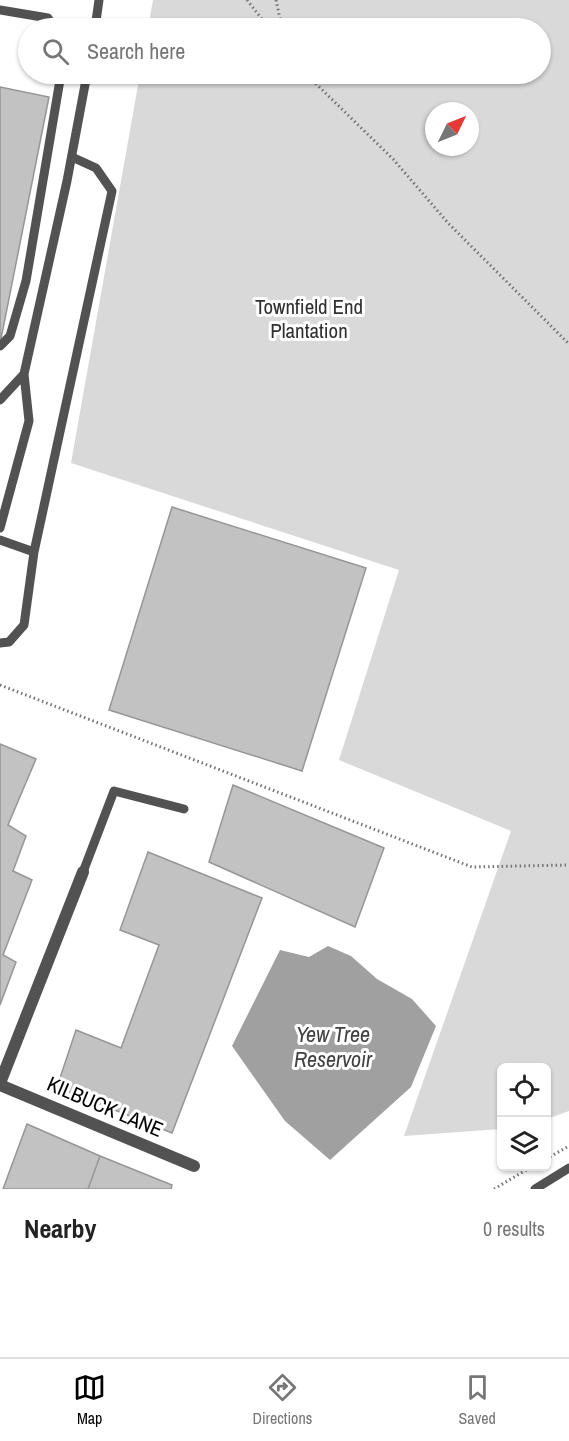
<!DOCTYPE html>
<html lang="en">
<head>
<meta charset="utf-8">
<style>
  body { margin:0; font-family:"Archivo Narrow",sans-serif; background:#f2f2f2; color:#222 }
  .controls { position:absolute; right:18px; bottom:18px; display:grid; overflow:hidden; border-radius:9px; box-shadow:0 2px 4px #0004 }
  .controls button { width:54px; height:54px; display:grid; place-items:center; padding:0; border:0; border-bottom:2px solid #e0e0e0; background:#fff; color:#222; font:30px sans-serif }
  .compass { position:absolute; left:425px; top:102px; width:54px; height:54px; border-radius:50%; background:#fff; box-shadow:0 2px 4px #0004; rotate:47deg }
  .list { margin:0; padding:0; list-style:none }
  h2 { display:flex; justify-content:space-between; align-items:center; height:78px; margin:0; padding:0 24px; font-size:26px }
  h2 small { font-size:20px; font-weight:400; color:#767676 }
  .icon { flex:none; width:33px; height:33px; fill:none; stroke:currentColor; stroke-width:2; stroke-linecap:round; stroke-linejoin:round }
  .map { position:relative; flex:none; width:569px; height:1189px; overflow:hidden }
  .search { position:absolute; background:#fff; box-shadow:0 2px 4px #0004; left:18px; right:18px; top:18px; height:66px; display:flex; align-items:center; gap:15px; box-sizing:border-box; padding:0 21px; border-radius:33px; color:#767676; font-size:22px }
  .sheet { height:168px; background:#fff }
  nav { display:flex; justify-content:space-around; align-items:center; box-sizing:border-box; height:84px; border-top:2px solid #e0e0e0; background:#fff; font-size:16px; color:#767676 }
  nav a { display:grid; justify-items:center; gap:3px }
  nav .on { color:#000 }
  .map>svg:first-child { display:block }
  .green { fill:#d9d9d9; fill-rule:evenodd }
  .water { fill:#a0a0a0 }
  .building { fill:#c2c2c2; stroke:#969696; stroke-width:1.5 }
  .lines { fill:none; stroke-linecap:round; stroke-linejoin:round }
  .path { stroke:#747474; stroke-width:3; stroke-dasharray:1.5 3; stroke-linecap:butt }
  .lane { stroke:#525252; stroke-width:9 }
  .street { stroke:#525252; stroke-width:12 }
  .labels { text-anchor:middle; stroke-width:6; stroke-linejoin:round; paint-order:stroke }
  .park-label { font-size:21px; fill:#303030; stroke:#fff }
  .street-label { font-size:21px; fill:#000; stroke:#fff }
  .water-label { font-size:22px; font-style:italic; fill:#414141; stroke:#fff }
</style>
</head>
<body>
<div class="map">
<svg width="569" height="1189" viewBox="0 0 569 1189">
  <rect width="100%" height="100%" fill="#fff"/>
  <path class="green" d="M153,0h416v1111l-22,8 -1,-51h-44l-1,61 -97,7 107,-305 -172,-71 60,-190 -328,-107 69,-389h400v-46h-392zM434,111h36v36h-36z"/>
  <path class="water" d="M328,946l23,10 26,23 35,20 24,27 -25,61 -81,73 -45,-39 -53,-75 48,-96 29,7z"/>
  <path class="building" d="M0,87l49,10 -48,242 -1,-1z
    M172,507l194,61 -64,203 -193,-61z
    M0,744l36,15 -28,66 18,11 -13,35 19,9 -29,75 13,7 -16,43z
    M233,785l151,63 -29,79 -146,-65z
    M148,852l114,46 -90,235 -115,-46 19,-57 45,18 38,-103 -39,-15z
    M27,1124l73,32 -12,33h-85z
    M100,1156l72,29 -1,4h-83z"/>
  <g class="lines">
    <path class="path" d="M247,0l22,28
      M276,0l6,28
      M306,74l87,85 56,65 120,120
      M0,685l472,182 97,-2
      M546,1159l23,-13
      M494,1189l39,-23"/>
    <path class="lane" d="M0,10l48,8 6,10
      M95,28l4,-28
      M0,346l10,-10 16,-55 35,-207
      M0,400l24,-26
      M0,528l29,-107 -5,-47 43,-193 20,-107
      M0,540l34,12
      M0,643l9,-1 15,-17 10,-73 78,-361 -16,-23 -24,-11
      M83,872l31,-81 70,18
      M535,1189l34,-21"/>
    <path class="street" d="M0,1083l83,-211
      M0,1085l194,81"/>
  </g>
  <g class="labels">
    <g class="park-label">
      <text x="309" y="314">Townfield End<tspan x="309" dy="24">Plantation</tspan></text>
    </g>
    <g class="street-label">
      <text transform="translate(105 1107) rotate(23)" y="7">KILBUCK LANE</text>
    </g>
    <g class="water-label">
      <text x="333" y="1042">Yew Tree<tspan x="333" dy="25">Reservoir</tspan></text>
    </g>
  </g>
</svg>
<div class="controls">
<button><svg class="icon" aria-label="locate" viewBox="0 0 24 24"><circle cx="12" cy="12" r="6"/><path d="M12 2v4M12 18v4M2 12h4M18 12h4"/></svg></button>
<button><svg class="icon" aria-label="layers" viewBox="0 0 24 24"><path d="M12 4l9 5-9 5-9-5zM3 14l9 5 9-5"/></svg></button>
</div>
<svg class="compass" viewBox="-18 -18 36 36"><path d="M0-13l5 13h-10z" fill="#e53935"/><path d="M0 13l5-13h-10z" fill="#767676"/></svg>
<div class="search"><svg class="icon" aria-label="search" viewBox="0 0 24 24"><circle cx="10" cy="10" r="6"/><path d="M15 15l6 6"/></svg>Search here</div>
</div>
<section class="sheet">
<h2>Nearby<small>0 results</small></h2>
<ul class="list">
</ul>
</section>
<nav>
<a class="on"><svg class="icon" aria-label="map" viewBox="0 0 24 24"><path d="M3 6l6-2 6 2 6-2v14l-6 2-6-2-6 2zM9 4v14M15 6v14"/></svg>Map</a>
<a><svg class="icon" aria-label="directions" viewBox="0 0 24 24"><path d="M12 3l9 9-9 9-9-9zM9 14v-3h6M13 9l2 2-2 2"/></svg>Directions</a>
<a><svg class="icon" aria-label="saved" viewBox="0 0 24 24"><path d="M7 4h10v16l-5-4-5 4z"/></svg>Saved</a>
</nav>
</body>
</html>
